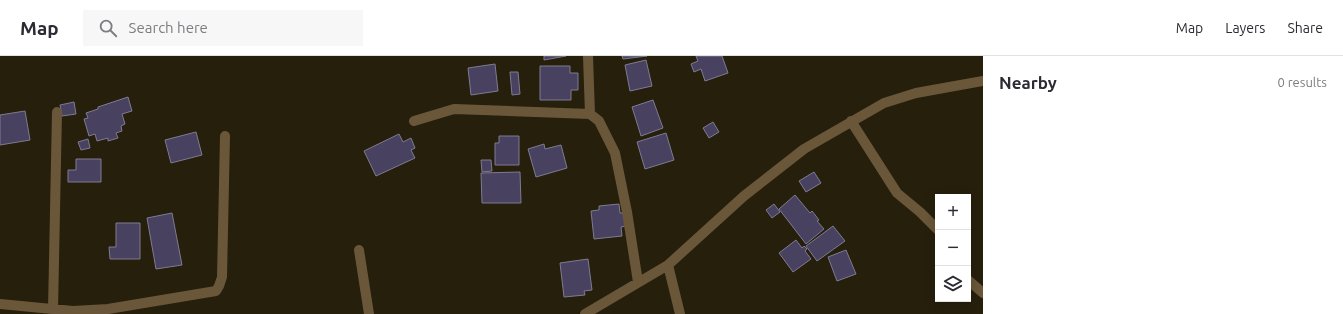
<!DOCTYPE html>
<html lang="en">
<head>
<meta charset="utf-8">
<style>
  body { margin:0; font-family:Ubuntu,sans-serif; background:#f7f7f7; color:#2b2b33 }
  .controls { position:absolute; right:12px; bottom:12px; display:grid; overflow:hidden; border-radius:0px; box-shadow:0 2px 10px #0003 }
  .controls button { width:36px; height:36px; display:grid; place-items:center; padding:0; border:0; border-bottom:1px solid #e1e1e2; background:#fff; color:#2b2b33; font:20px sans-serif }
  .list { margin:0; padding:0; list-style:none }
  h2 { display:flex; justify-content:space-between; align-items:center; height:52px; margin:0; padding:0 16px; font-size:17px }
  h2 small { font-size:13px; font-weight:400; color:#7c7c81 }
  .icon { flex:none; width:22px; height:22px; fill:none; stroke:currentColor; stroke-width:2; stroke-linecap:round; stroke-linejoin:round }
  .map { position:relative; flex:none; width:983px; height:258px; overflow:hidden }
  header { display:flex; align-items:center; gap:24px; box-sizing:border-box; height:56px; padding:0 20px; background:#fff; border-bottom:1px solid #e1e1e2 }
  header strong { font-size:19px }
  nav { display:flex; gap:22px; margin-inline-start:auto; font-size:14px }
  .search { width:280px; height:36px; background:#f7f7f7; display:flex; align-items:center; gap:10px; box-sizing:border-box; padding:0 14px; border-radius:0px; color:#7c7c81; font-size:15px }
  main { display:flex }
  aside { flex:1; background:#fff }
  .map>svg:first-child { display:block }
  .building { fill:#484260; stroke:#7e7b91 }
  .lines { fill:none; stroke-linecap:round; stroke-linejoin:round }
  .street { stroke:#6a573a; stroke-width:10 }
</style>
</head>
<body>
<header>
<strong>Map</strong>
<div class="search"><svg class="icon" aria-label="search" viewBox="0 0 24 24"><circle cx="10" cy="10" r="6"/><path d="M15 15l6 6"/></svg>Search here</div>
<nav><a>Map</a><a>Layers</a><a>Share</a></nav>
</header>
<main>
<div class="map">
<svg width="983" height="258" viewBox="0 0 983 258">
  <rect width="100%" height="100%" fill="#261f0c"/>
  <path class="building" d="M544,0h22l-22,4z
    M622,0h25l-24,3z
    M696,0h26l6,17 -23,8 -4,-12 -7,3 -3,-8 7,-3z
    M646,4l6,26 -22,5 -5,-26z
    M495,8l3,27 -27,4 -3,-27z
    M540,10h30v7h8v17h-7v10h-31z
    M510,16h8l2,22 -8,1z
    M128,41l4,14 -10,3 3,10 -4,2 1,5 -6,2 2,5 -10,3v-3l-11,3 -2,-7 -6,2 -5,-17 4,-1 -2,-5 12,-4v-2z
    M653,44l10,28 -22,8 -9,-29z
    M74,46l2,12 -14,2 -2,-11z
    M25,55l5,29 -30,5v-30z
    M713,66l6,10 -10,6 -6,-10z
    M196,76l6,23 -31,8 -6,-23z
    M666,77l8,27 -29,9 -8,-27z
    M399,78l4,8 8,-4 4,10 -4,2 4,8 -39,18 -12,-25z
    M499,80h20v29h-24v-22h4z
    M88,83l2,9 -9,2 -3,-8z
    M544,88l1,5 16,-4 6,23 -31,9 -8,-28z
    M76,103h25v23h-33v-12h8z
    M481,104h10l1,11 -10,1z
    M520,116l1,31h-39l-1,-30z
    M814,116l7,11 -15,9 -7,-11z
    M795,139l15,18 2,-2 7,9 -2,1 7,8 -18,15 -27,-35z
    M619,148l1,9h5l1,13 -5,1 1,9 -28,3 -3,-28 8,-1v-4z
    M774,148l6,8 -8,6 -6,-8z
    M172,157l10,52 -26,4 -9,-51z
    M116,167h24v36h-30l-1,-12h7z
    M833,170l12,15 -28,20 -11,-15z
    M796,184l6,8 2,-2 3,3 -2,2 6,8 -18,13 -14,-19z
    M846,194l10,24 -19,7 -9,-24z
    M588,203l4,31 -8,1 1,4 -21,2 -4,-34z"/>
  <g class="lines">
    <path class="street" d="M588,0l2,58
      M414,65l40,-12 136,5 9,7 16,32 12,59 11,70
      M851,65l46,72 23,19 18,18
      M359,194l10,64
      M668,209l12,49
      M968,224l15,13
      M0,248l73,7 35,-2 108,-18 3,-5 3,-9 3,-141
      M53,254l4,-198
      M585,258l83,-49 76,-69 60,-47 80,-46 32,-10 67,-12"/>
  </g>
</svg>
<div class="controls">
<button>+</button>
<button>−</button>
<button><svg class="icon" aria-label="layers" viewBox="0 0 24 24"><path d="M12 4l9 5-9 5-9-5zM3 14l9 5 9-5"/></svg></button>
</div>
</div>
<aside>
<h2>Nearby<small>0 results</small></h2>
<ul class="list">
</ul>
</aside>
</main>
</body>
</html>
